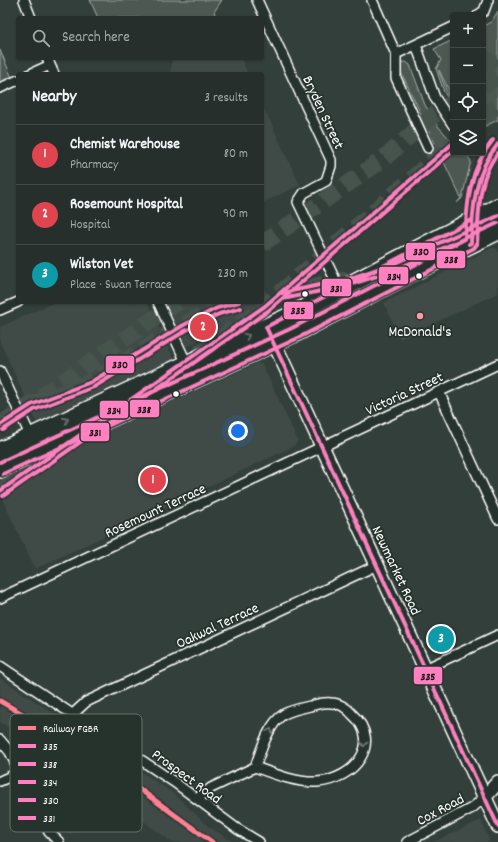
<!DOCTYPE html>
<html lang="en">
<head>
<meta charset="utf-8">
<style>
  body { margin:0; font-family:Dekko,sans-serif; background:#2e3734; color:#f1f3f6 }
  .controls { position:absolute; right:12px; top:12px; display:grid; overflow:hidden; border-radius:4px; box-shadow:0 1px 3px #0004 }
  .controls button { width:36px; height:36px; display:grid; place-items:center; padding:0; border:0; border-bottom:1px solid #424a48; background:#262f2c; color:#f1f3f6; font:20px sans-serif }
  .you { position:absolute; left:238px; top:431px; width:14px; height:14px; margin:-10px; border:3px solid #fff; border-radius:50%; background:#1a73e8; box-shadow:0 0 0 6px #1a73e833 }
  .badge { display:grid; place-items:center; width:26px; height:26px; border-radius:50%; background:#1a73e8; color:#fff; font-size:13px; font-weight:700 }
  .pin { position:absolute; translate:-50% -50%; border:2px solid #fff; box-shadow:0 1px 4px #0006 }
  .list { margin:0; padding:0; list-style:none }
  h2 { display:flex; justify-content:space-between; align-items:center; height:52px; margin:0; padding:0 16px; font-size:17px }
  h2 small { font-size:13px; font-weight:400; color:#a4a9a9 }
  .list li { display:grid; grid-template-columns:26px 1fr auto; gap:12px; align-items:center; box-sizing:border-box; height:60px; padding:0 16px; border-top:1px solid #424a48 }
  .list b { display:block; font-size:15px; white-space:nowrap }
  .list p { margin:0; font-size:13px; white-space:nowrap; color:#a4a9a9 }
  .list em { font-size:13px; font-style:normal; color:#a4a9a9 }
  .icon { flex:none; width:22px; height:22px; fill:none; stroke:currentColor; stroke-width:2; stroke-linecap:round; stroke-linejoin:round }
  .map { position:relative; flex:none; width:498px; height:842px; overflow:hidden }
  .search { position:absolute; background:#262f2c; box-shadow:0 1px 3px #0004; left:16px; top:16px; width:248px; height:44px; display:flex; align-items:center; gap:10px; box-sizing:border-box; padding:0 14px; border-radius:4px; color:#a4a9a9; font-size:15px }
  .panel { position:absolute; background:#262f2c; box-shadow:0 1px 3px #0004; left:16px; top:72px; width:248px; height:232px; border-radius:4px }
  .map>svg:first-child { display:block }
  .built { fill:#404c47 }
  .green { fill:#4d5853; stroke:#a6aca9 }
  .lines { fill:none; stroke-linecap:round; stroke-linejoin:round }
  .highway-tunnel { stroke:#47524e; stroke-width:17; stroke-dasharray:17 8; stroke-linecap:butt }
  .street-casing { stroke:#fff; stroke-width:12 }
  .secondary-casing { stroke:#fff; stroke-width:16 }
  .highway-casing { stroke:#fff; stroke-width:20 }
  .street { stroke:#26332d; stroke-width:9 }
  .secondary { stroke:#26332d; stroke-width:13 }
  .highway { stroke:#26332d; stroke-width:17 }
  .bus-1-casing { stroke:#26332d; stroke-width:7 }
  .bus-2-casing { stroke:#26332d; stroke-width:7 }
  .bus-3-casing { stroke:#26332d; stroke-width:7 }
  .bus-4-casing { stroke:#26332d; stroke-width:7 }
  .bus-5-casing { stroke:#26332d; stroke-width:7 }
  .bus-1 { stroke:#ff80c0; stroke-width:4 }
  .bus-2 { stroke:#ff80c0; stroke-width:4 }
  .bus-3 { stroke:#ff80c0; stroke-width:4 }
  .bus-4 { stroke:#ff80c0; stroke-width:4 }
  .bus-5 { stroke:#ff80c0; stroke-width:4 }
  .rail-1-casing { stroke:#26332d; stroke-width:8 }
  .rail-1 { stroke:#ff8093; stroke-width:5 }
  .oneway { stroke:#727a76 }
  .bus-dot { fill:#fff; stroke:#26332d; stroke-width:1.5 }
  .poi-dot { fill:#ff9aa2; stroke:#26332d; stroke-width:1.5 }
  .labels { text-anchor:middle; stroke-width:3.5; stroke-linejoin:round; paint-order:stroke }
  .street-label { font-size:15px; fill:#fff; stroke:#26332d }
  .poi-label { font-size:15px; fill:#fff; stroke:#26332d }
  .key { fill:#26332d; stroke:#67706c; stroke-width:1 }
  .key-label { font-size:11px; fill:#fff }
  .line-badge { stroke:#26332d; stroke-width:1.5 }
  .pale-badge-label { font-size:11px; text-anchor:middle; font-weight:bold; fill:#111 }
</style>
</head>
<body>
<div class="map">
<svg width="498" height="842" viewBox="0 0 498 842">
  <rect width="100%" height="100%" fill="#333f3a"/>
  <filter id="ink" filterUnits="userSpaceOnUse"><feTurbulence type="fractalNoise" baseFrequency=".025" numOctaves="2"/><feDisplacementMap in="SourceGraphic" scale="8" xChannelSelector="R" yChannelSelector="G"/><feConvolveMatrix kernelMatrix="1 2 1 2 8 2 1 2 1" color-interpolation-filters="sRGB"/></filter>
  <g filter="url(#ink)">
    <path class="built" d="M176,58h65l7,16h-78l2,-14z
      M262,104l38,81 -38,18z
      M492,248l6,1v44l-98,46 -16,-36z
      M262,284l11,22 -87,41 -21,-45h97z
      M55,302h92l27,57 -137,64 -37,-81v-15z
      M258,363l4,1 36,77 -4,5 -259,123 -35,-75v-14z
      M0,678l174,116 35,33 25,15h-62l-45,-33 -57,25 -8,-6 -46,-96 -16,-10z
      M481,820l9,22h-56z"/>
    <path class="green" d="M90,0h132l-8,12 3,6h-119z
      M498,11v109l-15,7v-101l8,-4z
      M453,40v59l-14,-29v2l14,35 -9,-15 -8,-23 5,-9 -7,-11z
      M0,50l12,28 -12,5z
      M402,62h4l4,3 15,40 13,21 15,17v10h12l6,8 -9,37 -5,5 4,-5 -61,-128z"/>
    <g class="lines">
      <path class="highway-tunnel" d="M483,68l15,-15
        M483,86l15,-10
        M483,117l15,-13
        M262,244l120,-84 53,-46 18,-11
        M282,293l72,-15
        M199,353l66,-47 188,-163
        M31,405l60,-23 91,-56 35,-18 22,-6
        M0,425l178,-123
        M0,491l79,-54"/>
      <defs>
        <path id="street" d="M24,0l7,18
          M257,0l74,160v6l-5,15 -22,12 -6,9 42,88
          M372,0l24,54v24l32,70
          M478,15l6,-4 4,-11
          M416,45l19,53 18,27
          M396,54l57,-27
          M47,58l7,16
          M30,74l20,-9
          M0,88l18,-8
          M471,243l7,-66 10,-22 -5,-4
          M158,302l29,62
          M0,310l18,-8
          M0,371l32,68
          M439,392l59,127
          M0,598l498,-234
          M0,666l174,116 62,46 23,14
          M425,669l73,-34
          M73,714l13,-12 291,-137
          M0,740l10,12 39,80 10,10
          M0,781l20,-9
          M197,799l14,-11 44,-21c6,-16 13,-43 29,-53 8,-4 17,-6 26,-8 7,-2 14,-4 21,-3 8,0 16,5 21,11 32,29 2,66 -35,68 -20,1 -43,-8 -62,-15
          M407,842l65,-34 13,-11"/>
        <path id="secondary" d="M270,334l228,492
          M485,797l13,-15"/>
        <path id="highway" d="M0,451l290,-135 208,-109
          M0,469l293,-135 114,-59 91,-44"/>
      </defs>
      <use href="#street" class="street-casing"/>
      <use href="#secondary" class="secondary-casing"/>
      <use href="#highway" class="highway-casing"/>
      <use href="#street" class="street"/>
      <use href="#secondary" class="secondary"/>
      <use href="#highway" class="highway"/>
      <defs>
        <path id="bus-1" d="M472,220l-206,107 232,499
          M469,244l2,-1c2,-36 3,-70 27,-99"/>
        <path id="bus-2" d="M3,474l293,-135 178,-91 3,-4c2,-30 0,-66 21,-91"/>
        <path id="bus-3" d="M0,462l290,-133 175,-90c2,-36 4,-70 28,-99"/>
        <path id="bus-4" d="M282,293l66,-14 45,-15 105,-48
          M0,425l31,-20 60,-23 91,-56 35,-18 22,-6
          M0,491l265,-185 188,-163"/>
        <path id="bus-5" d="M283,299l66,-14 46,-15 103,-47
          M3,430l31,-20 60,-23 91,-56 34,-17 22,-6
          M3,496l265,-185 185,-160"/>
      </defs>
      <use href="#bus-1" class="bus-1-casing"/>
      <use href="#bus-2" class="bus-2-casing"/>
      <use href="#bus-3" class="bus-3-casing"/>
      <use href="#bus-4" class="bus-4-casing"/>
      <use href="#bus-5" class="bus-5-casing"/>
      <use href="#bus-1" class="bus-1"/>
      <use href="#bus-2" class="bus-2"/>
      <use href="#bus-3" class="bus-3"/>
      <use href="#bus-4" class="bus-4"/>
      <use href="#bus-5" class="bus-5"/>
      <defs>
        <path id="rail-1" d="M0,701l90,52 122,89"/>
      </defs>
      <use href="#rail-1" class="rail-1-casing"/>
      <use href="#rail-1" class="rail-1"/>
    </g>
    <defs><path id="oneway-chevron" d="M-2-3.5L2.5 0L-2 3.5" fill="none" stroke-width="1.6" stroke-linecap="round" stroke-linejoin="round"/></defs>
    <g class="oneway">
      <use href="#oneway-chevron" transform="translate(247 336) rotate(-25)"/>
      <use href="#oneway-chevron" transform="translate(66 420) rotate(-25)"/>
      <use href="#oneway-chevron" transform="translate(270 731) rotate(-65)"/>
      <use href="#oneway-chevron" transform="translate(364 744) rotate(95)"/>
    </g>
  </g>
  <g class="bus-dot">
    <circle cx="419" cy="276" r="3.5"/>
    <circle cx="305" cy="294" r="3.5"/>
    <circle cx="176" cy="394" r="3.5"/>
  </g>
  <circle class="poi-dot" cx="420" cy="316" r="4"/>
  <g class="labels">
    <g class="street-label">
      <text transform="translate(324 112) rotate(65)" y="5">Bryden Street</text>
      <text transform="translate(404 393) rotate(-25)" y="5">Victoria Street</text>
      <text transform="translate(155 510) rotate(-25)" y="5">Rosemount Terrace</text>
      <text transform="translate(397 570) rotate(65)" y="5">Newmarket Road</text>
      <text transform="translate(217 625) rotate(-25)" y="5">Oakwal Terrace</text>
      <text transform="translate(187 776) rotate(36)" y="5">Prospect Road</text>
      <text transform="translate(440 809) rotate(-28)" y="5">Cox Road</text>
    </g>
    <g class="poi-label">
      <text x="420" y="336">McDonald's</text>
    </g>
  </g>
  <rect x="10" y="714" width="132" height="118" rx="6" class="key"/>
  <rect x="18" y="726" width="18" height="4" fill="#ff8093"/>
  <rect x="18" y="744" width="18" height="4" fill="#ff80c0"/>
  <rect x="18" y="762" width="18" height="4" fill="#ff80c0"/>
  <rect x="18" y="780" width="18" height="4" fill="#ff80c0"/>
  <rect x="18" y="798" width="18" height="4" fill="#ff80c0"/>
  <rect x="18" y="816" width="18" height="4" fill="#ff80c0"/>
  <g class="key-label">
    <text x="43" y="732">Railway FGBR</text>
    <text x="43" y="750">335</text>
    <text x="43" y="768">338</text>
    <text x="43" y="786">334</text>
    <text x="43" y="804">330</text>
    <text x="43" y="822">331</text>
  </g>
  <g class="line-badge">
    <rect x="405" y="242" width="31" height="19" rx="4" fill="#ff80c0"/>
    <rect x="436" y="250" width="30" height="19" rx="4" fill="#ff80c0"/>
    <rect x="378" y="266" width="31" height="19" rx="4" fill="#ff80c0"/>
    <rect x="321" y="278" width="31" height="19" rx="4" fill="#ff80c0"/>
    <rect x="283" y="301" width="31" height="19" rx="4" fill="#ff80c0"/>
    <rect x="105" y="355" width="30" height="19" rx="4" fill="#ff80c0"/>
    <rect x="129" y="399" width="31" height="19" rx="4" fill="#ff80c0"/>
    <rect x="99" y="400" width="30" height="19" rx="4" fill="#ff80c0"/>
    <rect x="80" y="422" width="30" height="20" rx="4" fill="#ff80c0"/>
    <rect x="413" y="666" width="30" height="19" rx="4" fill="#ff80c0"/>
  </g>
  <g class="pale-badge-label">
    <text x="421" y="255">330</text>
    <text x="451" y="263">338</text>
    <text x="394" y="280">334</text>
    <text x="336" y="292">331</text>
    <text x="298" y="314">335</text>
    <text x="120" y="368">330</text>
    <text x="144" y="413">338</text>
    <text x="114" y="414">334</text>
    <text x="95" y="436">331</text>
    <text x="428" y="680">335</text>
  </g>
</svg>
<div class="controls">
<button>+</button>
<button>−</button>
<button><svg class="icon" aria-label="locate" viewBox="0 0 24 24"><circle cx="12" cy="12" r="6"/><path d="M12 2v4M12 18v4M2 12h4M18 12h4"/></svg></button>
<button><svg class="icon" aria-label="layers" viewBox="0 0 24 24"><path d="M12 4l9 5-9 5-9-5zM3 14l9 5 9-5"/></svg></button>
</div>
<div class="you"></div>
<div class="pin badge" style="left:153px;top:480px;background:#e0444e">1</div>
<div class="pin badge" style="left:203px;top:327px;background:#e0444e">2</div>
<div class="pin badge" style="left:441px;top:639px;background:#0f9aa8">3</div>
<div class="search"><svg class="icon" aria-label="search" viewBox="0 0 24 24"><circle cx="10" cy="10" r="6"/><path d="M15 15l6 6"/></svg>Search here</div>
<section class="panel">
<h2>Nearby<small>3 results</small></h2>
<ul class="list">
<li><span class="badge" style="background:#e0444e">1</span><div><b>Chemist Warehouse</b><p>Pharmacy</p></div><em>80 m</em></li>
<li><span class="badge" style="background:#e0444e">2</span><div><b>Rosemount Hospital</b><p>Hospital</p></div><em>90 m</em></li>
<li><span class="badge" style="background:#0f9aa8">3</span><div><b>Wilston Vet</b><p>Place · Swan Terrace</p></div><em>230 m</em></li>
</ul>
</section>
</div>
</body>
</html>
